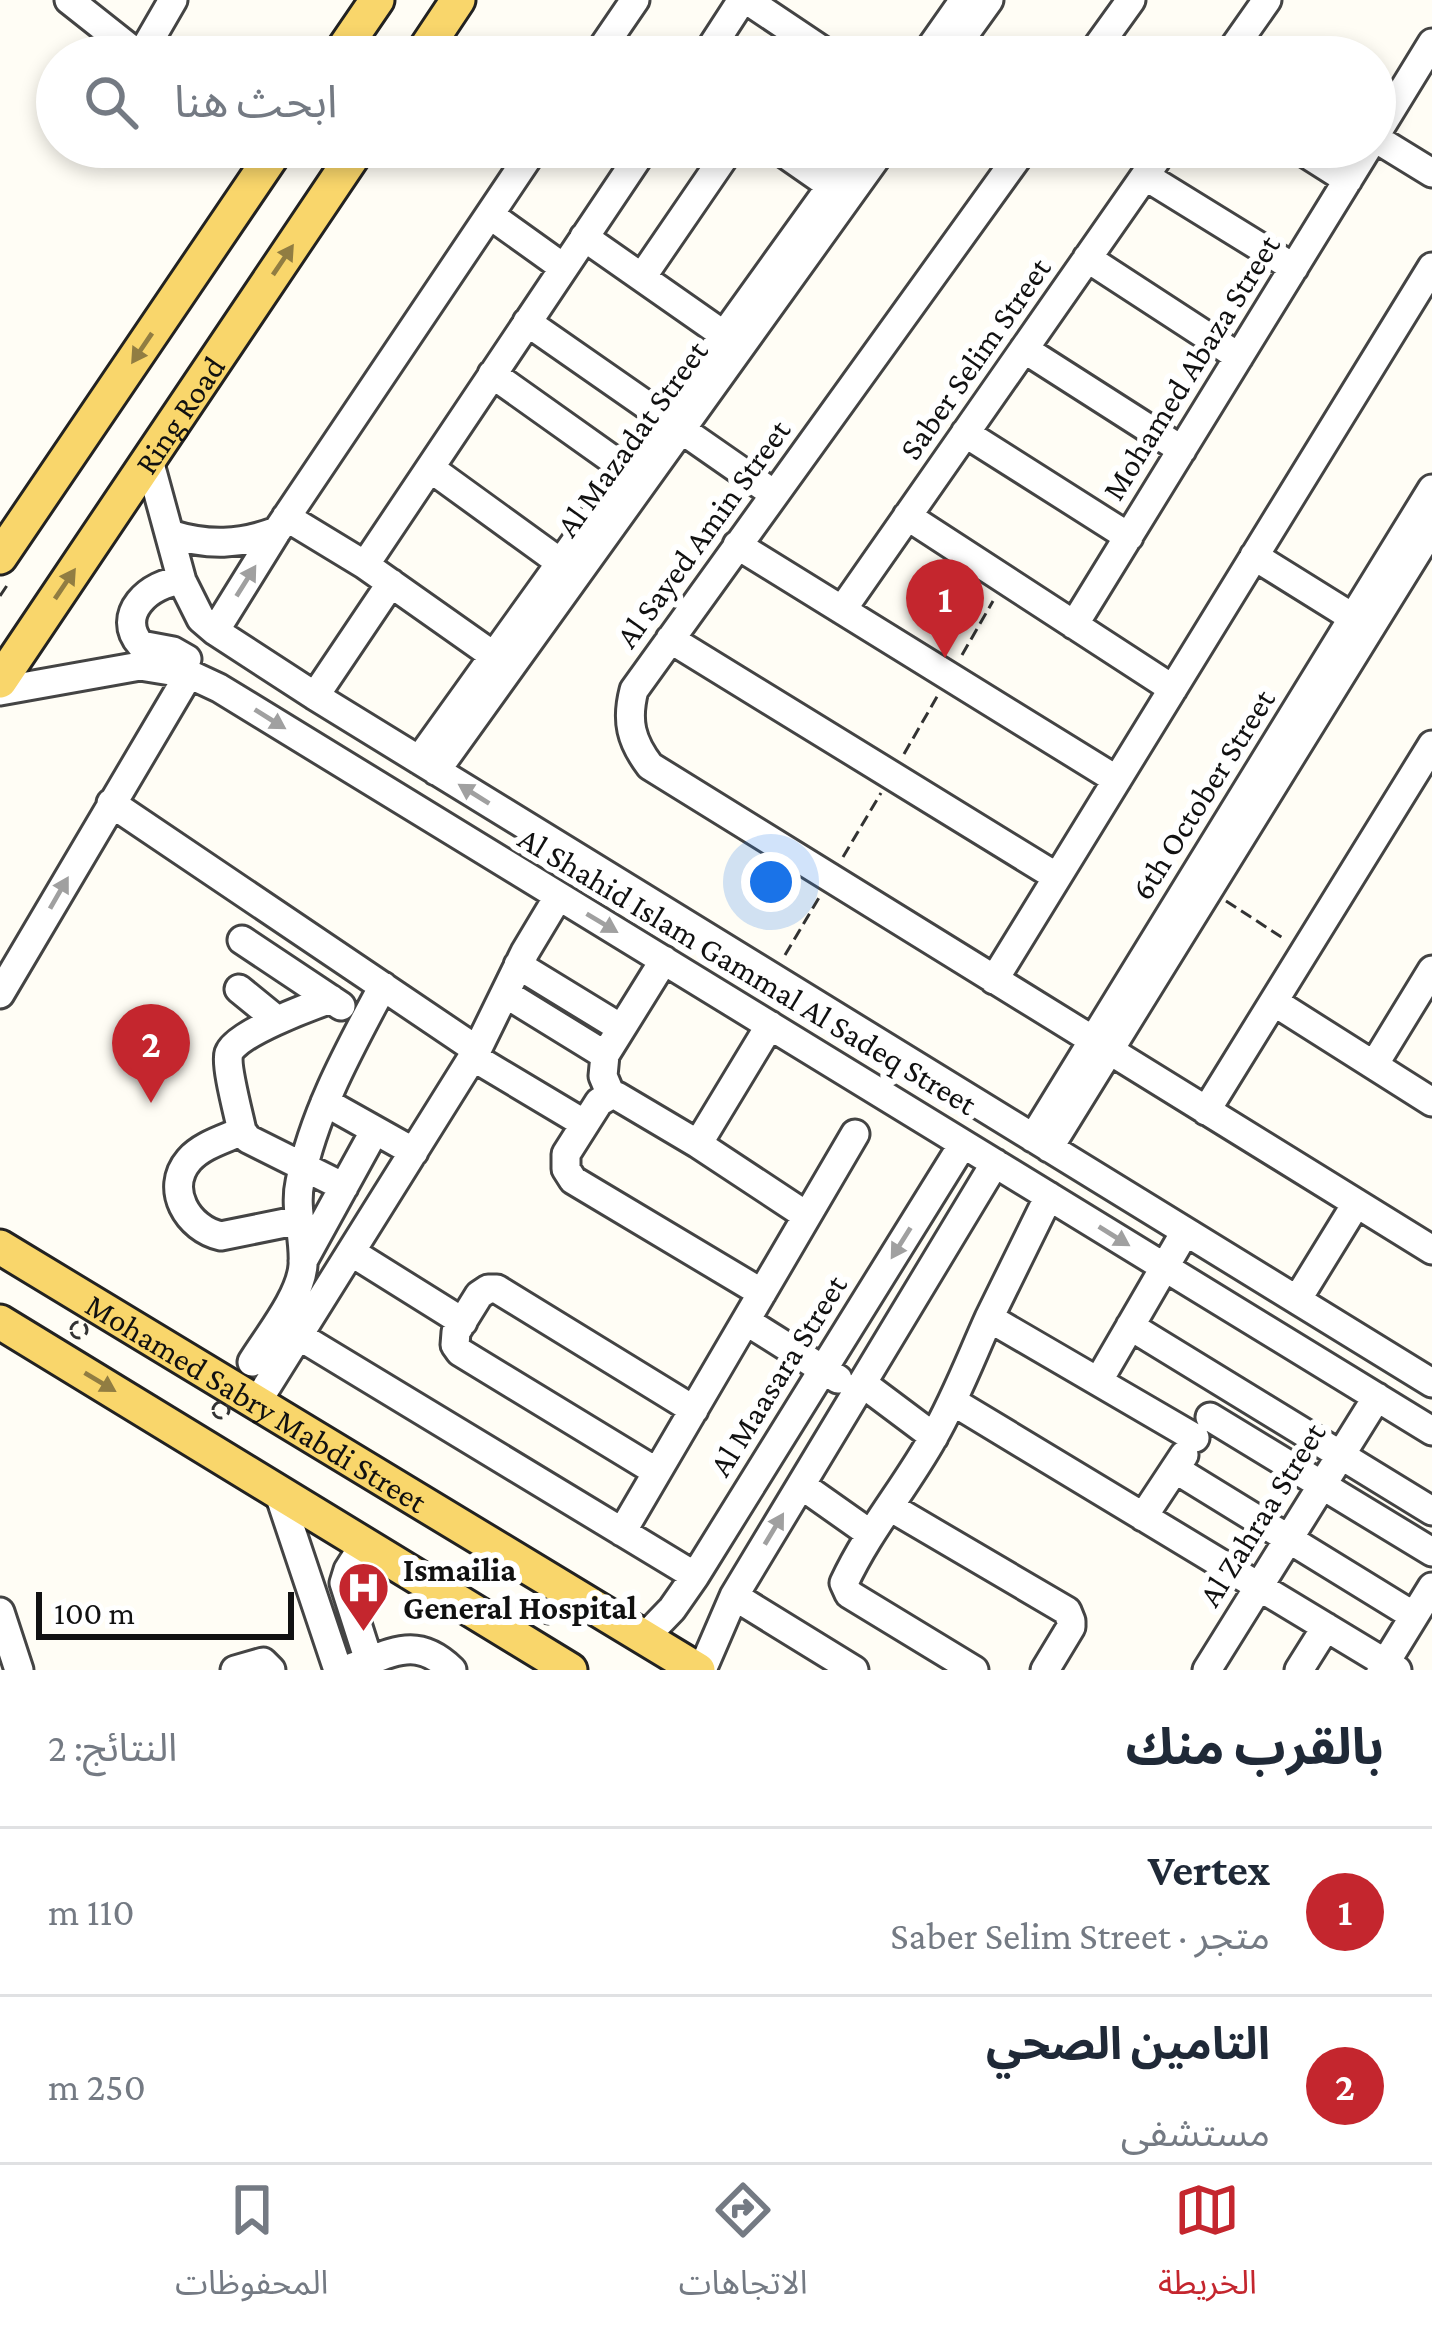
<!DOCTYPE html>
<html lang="ar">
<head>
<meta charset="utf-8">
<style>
  body { margin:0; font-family:"Crimson Pro","Noto Sans Arabic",serif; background:#f2f2f3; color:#1f2937; direction:rtl }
  .scale { position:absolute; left:36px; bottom:30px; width:258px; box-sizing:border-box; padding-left:12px; border:6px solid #111; border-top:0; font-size:33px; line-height:42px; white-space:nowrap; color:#111; -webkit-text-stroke:9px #fff; paint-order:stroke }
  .you { position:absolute; left:771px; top:882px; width:42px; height:42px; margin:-30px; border:9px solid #fff; border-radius:50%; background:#1a73e8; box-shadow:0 0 0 18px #1a73e833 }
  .badge { display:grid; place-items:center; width:78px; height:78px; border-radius:50%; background:#c4262e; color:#fff; font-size:39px; font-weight:700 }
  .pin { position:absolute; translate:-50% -99px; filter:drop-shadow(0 3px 6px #0008) }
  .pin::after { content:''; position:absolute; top:63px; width:42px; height:36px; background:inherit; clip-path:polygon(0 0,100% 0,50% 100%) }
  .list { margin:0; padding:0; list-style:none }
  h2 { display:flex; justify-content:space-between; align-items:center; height:156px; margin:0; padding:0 48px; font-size:51px }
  h2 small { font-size:39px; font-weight:400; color:#747a83 }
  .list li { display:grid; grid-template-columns:78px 1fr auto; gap:36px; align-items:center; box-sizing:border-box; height:168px; padding:0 48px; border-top:3px solid #e0e1e3 }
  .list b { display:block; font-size:45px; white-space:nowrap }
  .list p { margin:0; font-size:39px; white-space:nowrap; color:#747a83 }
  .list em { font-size:39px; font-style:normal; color:#747a83 }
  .icon { flex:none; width:66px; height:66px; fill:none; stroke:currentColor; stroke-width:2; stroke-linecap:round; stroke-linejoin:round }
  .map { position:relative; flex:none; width:1432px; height:1670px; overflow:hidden; direction:ltr }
  .search { position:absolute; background:#fff; box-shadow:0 6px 18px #0003; left:36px; right:36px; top:36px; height:132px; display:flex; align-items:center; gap:30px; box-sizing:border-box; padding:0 42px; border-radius:66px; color:#747a83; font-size:45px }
  .sheet { height:492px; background:#fff }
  nav { display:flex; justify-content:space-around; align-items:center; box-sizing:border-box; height:168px; border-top:3px solid #e0e1e3; background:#fff; font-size:33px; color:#747a83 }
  nav a { display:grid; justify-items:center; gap:6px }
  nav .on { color:#c4262e }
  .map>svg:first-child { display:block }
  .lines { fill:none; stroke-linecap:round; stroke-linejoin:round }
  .minor-casing { stroke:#444; stroke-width:33 }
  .major-casing { stroke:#222; stroke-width:39 }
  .path { stroke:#333; stroke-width:3; stroke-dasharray:12 6; stroke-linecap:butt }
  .minor { stroke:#fff; stroke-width:27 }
  .major { stroke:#f9d66b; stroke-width:33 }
  .oneway { fill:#917d42 }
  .oneway2 { fill:#a0a0a0 }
  .labels { text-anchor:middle; stroke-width:12; stroke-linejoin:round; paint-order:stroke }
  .street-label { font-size:33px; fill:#111; stroke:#fff }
  .poi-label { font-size:33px; font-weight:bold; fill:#111; stroke:#fff; text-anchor:start }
</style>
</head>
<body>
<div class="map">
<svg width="1432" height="1670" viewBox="0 0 1432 1670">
  <rect width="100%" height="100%" fill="#fffdf5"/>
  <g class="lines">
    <defs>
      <path id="minor" d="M69,0l72,57
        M747,0l85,57
        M140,57l33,-57
        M596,57l39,-57
        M705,57l37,-57
        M924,57l40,-57
        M948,57l41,-57
        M1090,57l41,-57
        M1227,57l40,-57
        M1375,136l57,-93
        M1375,138l57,35
        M247,147l20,16
        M775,147l56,39
        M1025,147l-391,543c-8,31 -3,51 16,76l782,484
        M1296,147l52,33
        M1145,176l149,92
        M490,215l74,53
        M584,237l140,98
        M1087,258l152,99
        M642,277l89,-130
        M527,322l247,172
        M1024,349l158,101
        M492,374l135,96
        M965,433l164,104
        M149,460l33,121 19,38 14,12 100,65 1117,687
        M430,468l131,95
        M907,516l266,173
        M286,517l79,48 129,91
        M170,534c38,12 70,11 107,-3
        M737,545l380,235
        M1254,556l114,71
        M365,565l280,-418
        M182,581c-32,1 -68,34 -41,64l32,6 14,8
        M842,610l323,-463
        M1074,625l294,-478
        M215,631l62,-100 258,-384
        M670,639l387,238
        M0,691l140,-25 49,8 30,14 1213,743
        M315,696l76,-113
        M419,760l440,-613
        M436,771l448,-624
        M111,803l366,247
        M242,940l99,66
        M518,965l103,63
        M994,980l438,-713
        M239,989l38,31
        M0,994l189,-320
        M506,994l99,61
        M331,999c-20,7 -96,35 -102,54 -4,12 10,63 13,78l6,8 96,48
        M1274,1002l158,100
        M473,1057l112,67
        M1374,1065l58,-95
        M611,1095l-8,-19 2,-21 59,-95
        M325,1102l89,50
        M1206,1111l226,-366
        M242,1131c-17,8 -40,14 -53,29 -25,29 -1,69 32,76l79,-16
        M1033,1138l399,-649
        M698,1144l72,-119
        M1049,1148l383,-620
        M351,1252l112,70
        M303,1261l72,-131
        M762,1293l-189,-113 -7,-11v-15l33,-52 12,-7 6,1 81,48 109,72
        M1297,1300l59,-96
        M989,1318l60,-122
        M746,1321l92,58
        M1130,1326l302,185
        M299,1336l396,240
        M252,1362c16,-26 49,-66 51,-97 2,-28 -9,-56 -3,-83 14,-70 50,-134 83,-196
        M1099,1380l86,-148
        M862,1383l72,54
        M952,1401l445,269
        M257,1402l220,-352 48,-98 33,-55
        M1210,1417l222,135
        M1175,1469l239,147
        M657,1472l-197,-120 -5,-7 1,-13 23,-37 9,-6h9l197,121
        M801,1485l68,48
        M278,1491l60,179
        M890,1507l177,104 4,10v6l-26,43
        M1143,1517l41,-62
        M622,1532l233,-398
        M365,1543l-17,27 -4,13 25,78
        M734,1596l120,74
        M0,1612l19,58
        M644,1638l28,-29 23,-33 268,-432
        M353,1667c41,-15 64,-31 99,3
        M235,1670l28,-8 8,8
        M702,1670l32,-74 261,-433
        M974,1670l-125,-76 -5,-11c24,-52 61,-95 89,-145 22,-38 38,-80 56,-120l206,120
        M1207,1670l170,-273
        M1299,1670l27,-43
        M1381,1670l51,-83"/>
      <g id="major">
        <path d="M338,57l39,-57"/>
        <path d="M420,57l38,-57"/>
        <path d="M0,557l278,-410"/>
        <path id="s1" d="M0,681l359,-534"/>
        <path id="s2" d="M0,1247l698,423"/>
        <path d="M0,1322l570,348"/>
      </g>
    </defs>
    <use href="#minor" class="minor-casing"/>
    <use href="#major" class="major-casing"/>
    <path class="path" d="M0,596l10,-15
      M962,655l31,-54
      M904,754l34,-59
      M843,857l38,-64
      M1226,901l57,37
      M785,955l35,-59
      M71 1330a8 8 0 1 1 16 0a8 8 0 1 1-16 0Z
      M213 1410a8 8 0 1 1 16 0a8 8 0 1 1-16 0Z
      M540 1616a8 8 0 1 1 16 0a8 8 0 1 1-16 0Z"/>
    <use href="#minor" class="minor"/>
    <use href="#major" class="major"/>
  </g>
  <defs><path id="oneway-solid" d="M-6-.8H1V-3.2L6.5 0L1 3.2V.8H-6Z" transform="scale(3)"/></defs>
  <g class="oneway">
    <use href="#oneway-solid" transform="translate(283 260) rotate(-56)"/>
    <use href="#oneway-solid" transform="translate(142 348) rotate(124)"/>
    <use href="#oneway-solid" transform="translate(65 584) rotate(-56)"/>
    <use href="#oneway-solid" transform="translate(100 1382) rotate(31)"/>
  </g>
  <g class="oneway2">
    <use href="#oneway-solid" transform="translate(246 581) rotate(-58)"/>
    <use href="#oneway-solid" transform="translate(270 719) rotate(32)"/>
    <use href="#oneway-solid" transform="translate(474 794) rotate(-148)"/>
    <use href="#oneway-solid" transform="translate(59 893) rotate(-60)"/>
    <use href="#oneway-solid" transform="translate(602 923) rotate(31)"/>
    <use href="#oneway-solid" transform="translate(1114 1236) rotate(32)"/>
    <use href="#oneway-solid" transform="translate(901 1243) rotate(122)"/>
    <use href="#oneway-solid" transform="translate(774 1529) rotate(-59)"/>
  </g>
  <defs>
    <symbol id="hospital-pin" viewBox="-11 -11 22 30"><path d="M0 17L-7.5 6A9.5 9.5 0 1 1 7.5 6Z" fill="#c4262e" stroke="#fff"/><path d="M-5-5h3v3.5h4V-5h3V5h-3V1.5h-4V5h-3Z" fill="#fff"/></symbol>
  </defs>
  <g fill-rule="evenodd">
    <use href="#hospital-pin" x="334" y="1558" width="59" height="81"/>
  </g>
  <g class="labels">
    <g class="street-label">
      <text transform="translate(974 358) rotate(-55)" y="12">Saber Selim Street</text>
      <text transform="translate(1190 367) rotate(-58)" y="12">Mohamed Abaza Street</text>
      <text dy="12" stroke="none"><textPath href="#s1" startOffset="321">Ring Road</textPath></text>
      <text transform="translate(631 438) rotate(-54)" y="12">Al Mazadat Street</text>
      <text transform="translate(702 533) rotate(-54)" y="12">Al Sayed Amin Street</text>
      <text transform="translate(1202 794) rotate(-58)" y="12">6th October Street</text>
      <text transform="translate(748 970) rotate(31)" y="12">Al Shahid Islam Gammal Al Sadeq Street</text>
      <text transform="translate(777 1375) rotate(-58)" y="12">Al Maasara Street</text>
      <text dy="12" stroke="none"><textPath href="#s2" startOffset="300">Mohamed Sabry Mabdi Street</textPath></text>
      <text transform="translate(1261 1514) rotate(-58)" y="12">Al Zahraa Street</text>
    </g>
    <g class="poi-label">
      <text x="403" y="1581">Ismailia<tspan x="403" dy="38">General Hospital</tspan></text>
    </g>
  </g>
</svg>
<div class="scale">100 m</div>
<div class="you"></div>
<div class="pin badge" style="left:945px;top:658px">1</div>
<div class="pin badge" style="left:151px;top:1103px">2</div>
<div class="search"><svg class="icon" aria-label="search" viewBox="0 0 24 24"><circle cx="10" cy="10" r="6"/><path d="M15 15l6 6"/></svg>ابحث هنا</div>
</div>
<section class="sheet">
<h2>بالقرب منك<small>النتائج: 2</small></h2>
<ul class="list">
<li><span class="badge">1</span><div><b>Vertex</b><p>متجر · Saber Selim Street</p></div><em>110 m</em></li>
<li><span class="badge">2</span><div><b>التامين الصحي</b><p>مستشفى</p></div><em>250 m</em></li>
</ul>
</section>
<nav>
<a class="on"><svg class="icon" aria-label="map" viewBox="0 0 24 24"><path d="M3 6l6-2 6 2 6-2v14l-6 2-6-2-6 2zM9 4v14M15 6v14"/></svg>الخريطة</a>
<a><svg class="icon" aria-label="directions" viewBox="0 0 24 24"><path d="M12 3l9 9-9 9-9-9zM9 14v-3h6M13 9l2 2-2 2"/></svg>الاتجاهات</a>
<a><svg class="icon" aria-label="saved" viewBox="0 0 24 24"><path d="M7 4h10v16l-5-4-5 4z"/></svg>المحفوظات</a>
</nav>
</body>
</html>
